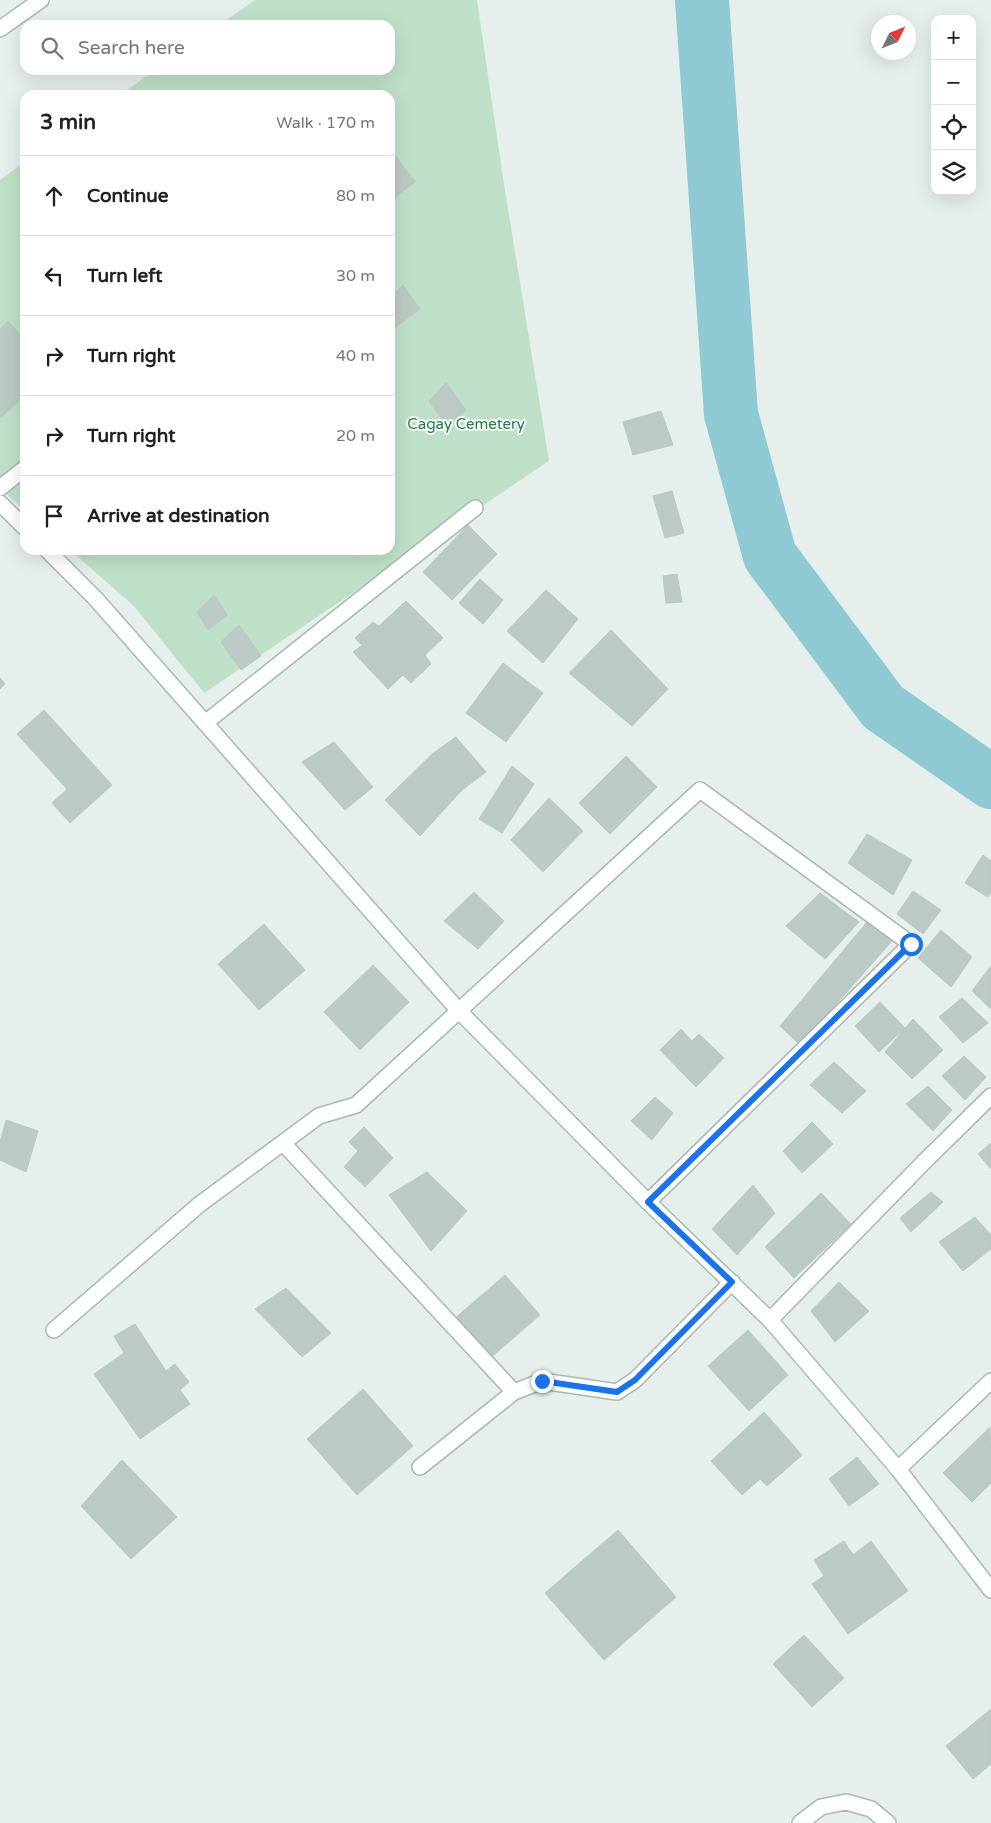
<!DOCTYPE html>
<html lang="en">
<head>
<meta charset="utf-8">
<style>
  body { margin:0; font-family:"Varela Round",sans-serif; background:#f6f6f6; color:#202124 }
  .controls { position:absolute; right:15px; top:15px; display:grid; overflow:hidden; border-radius:10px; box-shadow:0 5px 20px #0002 }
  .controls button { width:45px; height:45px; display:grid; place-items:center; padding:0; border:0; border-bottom:1px solid #e0e0e0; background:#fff; color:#202124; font:25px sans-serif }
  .compass { position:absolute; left:871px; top:15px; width:45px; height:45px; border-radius:50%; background:#fff; box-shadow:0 5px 20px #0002; rotate:47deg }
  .stop { position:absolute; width:15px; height:15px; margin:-11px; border:4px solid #1a73e8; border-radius:50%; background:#fff }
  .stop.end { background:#1a73e8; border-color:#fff; box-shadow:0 1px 5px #0008 }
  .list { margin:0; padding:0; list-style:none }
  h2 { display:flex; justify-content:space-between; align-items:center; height:65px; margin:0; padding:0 20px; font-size:21px }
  h2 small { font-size:16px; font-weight:400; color:#757577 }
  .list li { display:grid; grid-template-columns:32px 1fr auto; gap:15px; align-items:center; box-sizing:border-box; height:80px; padding:0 20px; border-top:1px solid #e0e0e0 }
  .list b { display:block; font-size:19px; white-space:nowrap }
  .list em { font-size:16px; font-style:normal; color:#757577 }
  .icon { flex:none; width:28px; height:28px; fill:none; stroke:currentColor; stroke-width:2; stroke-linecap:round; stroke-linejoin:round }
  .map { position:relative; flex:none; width:991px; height:1823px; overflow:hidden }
  .search { position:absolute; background:#fff; box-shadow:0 5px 20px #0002; left:20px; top:20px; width:375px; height:55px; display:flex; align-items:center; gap:12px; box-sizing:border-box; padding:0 18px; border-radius:15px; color:#757577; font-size:19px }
  .panel { position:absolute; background:#fff; box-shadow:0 5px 20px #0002; left:20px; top:90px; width:375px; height:465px; border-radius:15px }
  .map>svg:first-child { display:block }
  .green { fill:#bfe0c8 }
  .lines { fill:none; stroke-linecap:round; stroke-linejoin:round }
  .river { stroke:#8ec9d4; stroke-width:54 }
  .building { fill:#bbcac4; stroke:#b8c9c2 }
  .street-casing { stroke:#a8b8b2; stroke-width:18 }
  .secondary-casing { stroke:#a4bbb3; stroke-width:18 }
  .street { stroke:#fff; stroke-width:15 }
  .secondary { stroke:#fff; stroke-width:15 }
  .route { stroke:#1a73e8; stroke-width:6 }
  .labels { text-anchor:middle; stroke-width:4; stroke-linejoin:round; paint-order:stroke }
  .park-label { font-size:15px; fill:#2d7a4b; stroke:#f7fbf9 }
</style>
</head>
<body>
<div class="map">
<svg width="991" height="1823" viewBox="0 0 991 1823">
  <rect width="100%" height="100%" fill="#e6efeb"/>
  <path class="green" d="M255,0h222l26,178 46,283 -345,232 -70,-87 -64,-56h320v-455h-270l35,-25h235v-45h-171z
    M25,162v348l-25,-22v-308z"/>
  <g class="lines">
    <path class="river" d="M702,0l29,414 39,142 113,151 108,75"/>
  </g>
  <path class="building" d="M393,153l22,29 -25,19v-46z
    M403,285l17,24 -30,22v-33z
    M8,321l17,19v56l-25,22v-89z
    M446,383l20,27 -18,17 -19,-26z
    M661,411l12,34 -40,10 -10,-33z
    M672,491l12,42 -19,5 -12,-42z
    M468,525l29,29 -45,46 -29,-28z
    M677,574l5,28 -16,1 -3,-27z
    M480,579l23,21 -20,24 -24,-21z
    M546,590l32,29 -35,44 -36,-32z
    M214,595l13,20 -19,15 -11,-18z
    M406,601l37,37 -18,17 6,9 -20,19 -8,-8 -15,14 -35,-37 9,-7 -7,-7 18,-16 6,4z
    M239,625l22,31 -20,14 -20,-28z
    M611,630l57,59 -36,37 -63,-53z
    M503,663l40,30 -37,49 -40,-29z
    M0,678l5,6 -5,5z
    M44,710l68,75 -42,38 -18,-20 15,-14 -50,-55z
    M456,737l30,35 -24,18 -42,46 -35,-36 47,-46z
    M334,742l39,45 -28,23 -43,-48z
    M626,756l31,31 -47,47 -31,-31z
    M512,766l22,18 -32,49 -23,-14z
    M549,798l34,33 -40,41 -32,-32z
    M867,834l45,26 -19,35 -45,-32z
    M983,855l8,6v31l-3,5 -23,-14z
    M913,891l28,19 -18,24 -26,-20z
    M474,892l30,29 -26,28 -34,-28z
    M820,893l39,29 -34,37 -39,-33z
    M867,922l25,19 -92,104 -20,-19z
    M264,924l41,46 -46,40 -41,-46z
    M941,930l31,27 -21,30 -33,-29z
    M373,965l36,37 -49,48 -36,-38z
    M991,966v43l-19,-18z
    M962,998l26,25 -25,20 -24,-26z
    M880,1002l25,26 -26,24 -24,-26z
    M913,1019l30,31 -31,29 -27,-27z
    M681,1029l11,12 7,-7 25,24 -28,29 -36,-37z
    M964,1056l22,21 -21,23 -23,-24z
    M834,1062l32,29 -24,22 -32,-28z
    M928,1086l24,24 -19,21 -27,-27z
    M655,1097l18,16 -21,27 -21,-19z
    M6,1120l32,11 -12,41 -26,-12v-18z
    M812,1122l21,22 -31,29 -19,-22z
    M364,1127l29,31 -28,29 -21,-20 14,-16 -9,-9z
    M991,1143v26l-13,-15z
    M427,1172l40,39 -36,40 -42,-56z
    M753,1185l22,28 -38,42 -25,-26z
    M931,1192l12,10 -32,30 -11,-14z
    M821,1193l30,31 -57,54 -29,-31z
    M975,1217l16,18v14l-28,22 -24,-29z
    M505,1275l35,40 -52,45 -35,-40z
    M839,1282l30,29 -34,31 -24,-31z
    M286,1288l45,45 -29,24 -47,-48z
    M135,1324l31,47 9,-7 14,18 -9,8 10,14 -50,35 -46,-65 30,-21 -10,-17z
    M748,1330l40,45 -39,36 -41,-45z
    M363,1389l50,57 -56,49 -50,-56z
    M764,1412l38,43 -35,31 -7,-7 -18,16 -31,-34z
    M990,1427l1,56 -19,19 -29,-29z
    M857,1457l22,27 -30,22 -20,-27z
    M122,1460l55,57 -46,42 -50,-53z
    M618,1530l58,67 -72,63 -59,-67z
    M844,1541l9,14 18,-14 37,50 -60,43 -36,-50 12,-8 -10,-16z
    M804,1635l40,43 -32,29 -39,-43z
    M991,1709v55l-18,15 -27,-33z"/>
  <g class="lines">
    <defs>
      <path id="street" d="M0,29l41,-29
        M0,488l25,-20
        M205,723l270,-215
        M283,1143l231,249
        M770,1320l153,-157 68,-67
        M54,1330l146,-126 119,-88 37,-11 344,-315 211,154 -263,258
        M420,1467l94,-75 28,-11 75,11 18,-12 97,-98
        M898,1469l93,-88
        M800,1823l21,-16 25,-5 25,7 17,14"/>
      <path id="secondary" d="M0,503l25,25
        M47,550l48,48 364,413 189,191 122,118 128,149 93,121"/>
    </defs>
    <use href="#street" class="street-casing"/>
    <use href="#secondary" class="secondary-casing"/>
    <use href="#street" class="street"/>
    <use href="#secondary" class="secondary"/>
  </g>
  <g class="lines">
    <path class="route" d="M542,1381l75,11 18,-12 97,-98 -84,-80 263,-258"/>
  </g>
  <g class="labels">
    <g class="park-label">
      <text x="466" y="429">Cagay Cemetery</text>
    </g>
  </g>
</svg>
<div class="controls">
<button>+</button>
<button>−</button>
<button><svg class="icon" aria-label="locate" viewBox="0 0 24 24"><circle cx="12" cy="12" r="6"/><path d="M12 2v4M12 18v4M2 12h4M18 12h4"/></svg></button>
<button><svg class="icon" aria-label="layers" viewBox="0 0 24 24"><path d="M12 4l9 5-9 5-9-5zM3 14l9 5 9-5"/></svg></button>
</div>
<svg class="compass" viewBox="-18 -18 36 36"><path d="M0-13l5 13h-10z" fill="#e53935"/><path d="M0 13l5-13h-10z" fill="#757577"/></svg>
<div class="stop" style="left:911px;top:944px"></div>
<div class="stop end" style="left:542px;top:1381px"></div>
<div class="search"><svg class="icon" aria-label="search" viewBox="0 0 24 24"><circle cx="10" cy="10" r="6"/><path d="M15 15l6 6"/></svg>Search here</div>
<section class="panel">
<h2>3 min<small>Walk · 170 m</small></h2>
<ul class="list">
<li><svg class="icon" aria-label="ahead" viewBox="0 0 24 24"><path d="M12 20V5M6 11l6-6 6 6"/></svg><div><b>Continue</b></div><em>80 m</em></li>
<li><svg class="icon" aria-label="left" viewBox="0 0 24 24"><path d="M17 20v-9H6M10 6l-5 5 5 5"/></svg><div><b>Turn left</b></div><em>30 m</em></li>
<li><svg class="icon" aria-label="right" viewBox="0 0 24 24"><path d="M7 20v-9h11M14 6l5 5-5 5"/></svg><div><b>Turn right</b></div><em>40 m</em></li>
<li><svg class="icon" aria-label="right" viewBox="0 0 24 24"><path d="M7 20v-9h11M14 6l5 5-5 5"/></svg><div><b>Turn right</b></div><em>20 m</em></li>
<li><svg class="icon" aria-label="arrive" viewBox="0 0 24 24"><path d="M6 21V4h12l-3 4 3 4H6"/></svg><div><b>Arrive at destination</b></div></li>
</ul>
</section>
</div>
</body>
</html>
